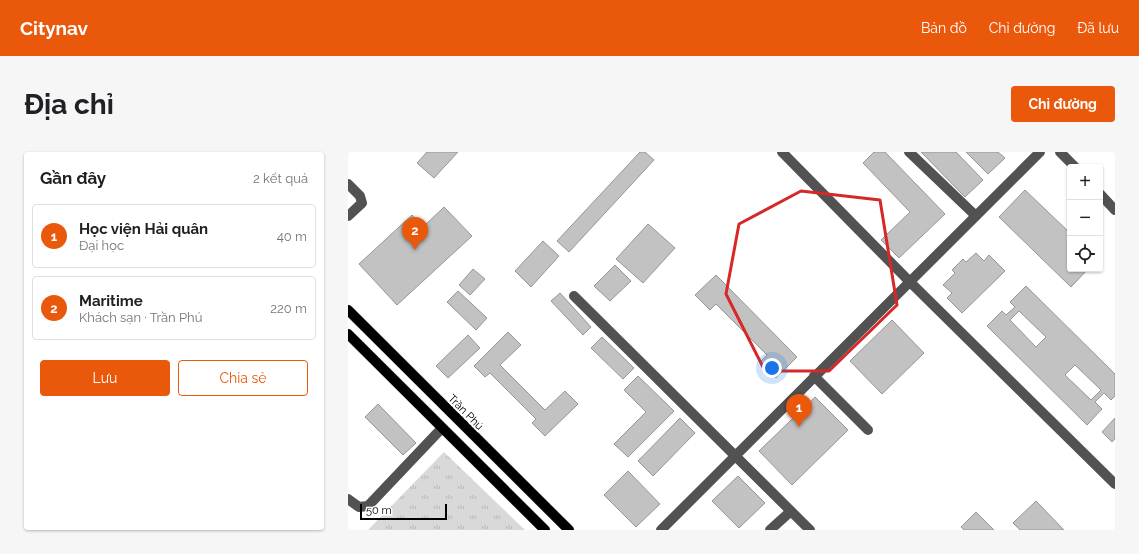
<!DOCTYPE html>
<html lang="vi">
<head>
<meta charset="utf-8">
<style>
  body { margin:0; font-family:Raleway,sans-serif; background:#f6f6f6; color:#202124 }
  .controls { position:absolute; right:12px; top:12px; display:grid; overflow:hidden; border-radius:4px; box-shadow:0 1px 3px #0004 }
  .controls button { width:36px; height:36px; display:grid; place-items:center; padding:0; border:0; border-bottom:1px solid #e0e0e0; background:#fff; color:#202124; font:20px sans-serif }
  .scale { position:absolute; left:12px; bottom:10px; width:87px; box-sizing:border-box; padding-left:4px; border:2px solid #000; border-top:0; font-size:11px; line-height:14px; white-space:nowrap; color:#000; -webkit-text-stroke:3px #fff; paint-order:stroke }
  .you { position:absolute; left:424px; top:216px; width:14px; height:14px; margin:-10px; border:3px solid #fff; border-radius:50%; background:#1a73e8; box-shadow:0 0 0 6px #1a73e833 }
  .badge { display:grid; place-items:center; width:26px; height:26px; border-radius:50%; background:#ea580c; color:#fff; font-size:13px; font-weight:700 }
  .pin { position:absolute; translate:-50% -33px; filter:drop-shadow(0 1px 2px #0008) }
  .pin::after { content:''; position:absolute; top:21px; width:14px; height:12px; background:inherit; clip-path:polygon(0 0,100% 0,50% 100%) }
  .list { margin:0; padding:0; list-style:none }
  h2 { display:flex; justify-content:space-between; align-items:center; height:52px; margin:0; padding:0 16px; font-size:17px }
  h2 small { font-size:13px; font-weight:400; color:#757577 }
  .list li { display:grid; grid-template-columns:26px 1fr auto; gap:12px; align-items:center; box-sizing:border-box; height:64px; margin:0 8px 8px; padding:0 8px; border:1px solid #e0e0e0; border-radius:4px }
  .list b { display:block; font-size:15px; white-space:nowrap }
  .list p { margin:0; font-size:13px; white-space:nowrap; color:#757577 }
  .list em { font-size:13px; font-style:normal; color:#757577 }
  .actions { display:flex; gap:8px; padding:12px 16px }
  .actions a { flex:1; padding:9px 0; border:1px solid #ea580c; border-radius:4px; text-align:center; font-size:14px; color:#ea580c }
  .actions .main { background:#ea580c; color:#fff }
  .icon { flex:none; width:22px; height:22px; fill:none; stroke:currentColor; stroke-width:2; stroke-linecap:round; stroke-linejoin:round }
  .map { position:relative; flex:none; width:767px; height:378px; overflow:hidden; border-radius:4px }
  header { display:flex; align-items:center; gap:24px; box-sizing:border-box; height:56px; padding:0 20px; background:#ea580c; color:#fff }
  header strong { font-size:19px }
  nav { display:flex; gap:22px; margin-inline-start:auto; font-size:14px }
  .intro { display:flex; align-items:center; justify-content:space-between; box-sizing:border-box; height:96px; padding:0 24px }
  h1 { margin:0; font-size:28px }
  .button { padding:10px 18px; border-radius:4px; background:#ea580c; color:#fff; font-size:14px; font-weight:700 }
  main { display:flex; gap:24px; padding:0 24px }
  aside { flex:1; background:#fff; border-radius:4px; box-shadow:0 1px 3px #0004 }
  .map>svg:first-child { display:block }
  .park { fill:url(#park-tufts) }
  .building { fill:#c2c2c2; stroke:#969696; fill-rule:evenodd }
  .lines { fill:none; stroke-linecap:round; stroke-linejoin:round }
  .major-casing { stroke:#dbdbdb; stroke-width:11 }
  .minor { stroke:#525252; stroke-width:10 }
  .major { stroke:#000; stroke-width:10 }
  .marked { fill:none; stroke:#d62828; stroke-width:3; stroke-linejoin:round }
  .labels { text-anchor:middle; stroke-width:4; stroke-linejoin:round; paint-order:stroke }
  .street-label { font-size:11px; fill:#000; stroke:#fff }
</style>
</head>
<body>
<header>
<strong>Citynav</strong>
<nav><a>Bản đồ</a><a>Chỉ đường</a><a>Đã lưu</a></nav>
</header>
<div class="intro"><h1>Địa chỉ</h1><a class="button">Chỉ đường</a></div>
<main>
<aside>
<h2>Gần đây<small>2 kết quả</small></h2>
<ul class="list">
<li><span class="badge">1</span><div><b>Học viện Hải quân</b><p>Đại học</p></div><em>40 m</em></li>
<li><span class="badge">2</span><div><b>Maritime</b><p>Khách sạn · Trần Phú</p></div><em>220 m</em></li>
</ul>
<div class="actions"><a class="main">Lưu</a><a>Chia sẻ</a></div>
</aside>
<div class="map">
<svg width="767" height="378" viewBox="0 0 767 378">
  <defs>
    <pattern id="park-tufts" width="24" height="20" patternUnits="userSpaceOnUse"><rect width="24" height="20" fill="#d9d9d9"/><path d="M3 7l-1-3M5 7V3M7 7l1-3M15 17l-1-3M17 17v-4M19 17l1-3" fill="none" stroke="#b8b8b8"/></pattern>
  </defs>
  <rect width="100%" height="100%" fill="#fff"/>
  <path class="park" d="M96,300l81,78h-157z"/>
  <path class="building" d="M79,0h31l-24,26 -17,-15z
    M292,0h5l9,8 -85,92 -12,-11z
    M526,0h11l60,62 -46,44 -18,-18 29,-28 -47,-49z
    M573,0h35l27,28 -18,17z
    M618,0h32l7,6 -17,16z
    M677,38l45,43v36h18l-17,18 -72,-70z
    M96,55l28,29 -75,69 -38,-41 53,-49 11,12z
    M300,72l27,24 -32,35 -27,-24z
    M195,89l16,15 -28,31 -16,-16z
    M628,101l8,8 5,-6 16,16 -43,42 -15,-15 5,-5 -9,-8 12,-12 -3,-3 11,-11 3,3z
    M267,113l16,16 -21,20 -16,-15z
    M125,117l12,10 -15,16 -11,-10z
    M368,123l81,82 -21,21 -16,-16 7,-7 -51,-51 -6,6 -15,-15z
    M678,134l89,88v22l-4,4 -7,-7 -9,9 7,7 -15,16 -100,-99 15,-15 4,4 9,-8 -5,-5zM671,159l27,26 -10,10 -26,-27zM727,213l26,25 -10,10 -26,-25z
    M110,139l29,27 -11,12 -29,-28z
    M212,141l31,34 -8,8 -32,-34z
    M544,168l32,33 -42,41 -32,-33z
    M160,180l13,13 -21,20 45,45 20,-19 13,13 -33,32 -13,-13 4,-4 -46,-46 -5,4 -11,-11z
    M120,183l12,13 -32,30 -12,-12z
    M254,185l32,31 -11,11 -32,-31z
    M290,224l36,35 -46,46 -14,-13 32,-32 -22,-22z
    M467,245l33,33 -56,55 -33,-34z
    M30,252l38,39 -13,12 -38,-38z
    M332,266l15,15 -42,43 -15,-15z
    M767,266v21l-3,3 -10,-10z
    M280,319l32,33 -24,23 -32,-32z
    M390,324l27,27 -26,25 -27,-27z
    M688,349l28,29h-44l-7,-7z
    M628,360l18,18h-30l-3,-3z"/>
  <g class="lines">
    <defs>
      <path id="major" d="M0,158l221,220
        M0,182l197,196"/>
    </defs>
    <use href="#major" class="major-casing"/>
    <path class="minor" d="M434,0l128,130 205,202
      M561,0l67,64
      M712,0l15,15
      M0,32l12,12 2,7 -14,13
      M752,42l15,16
      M226,144l236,234
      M466,224l54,54
      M0,347l11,8 9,-1 74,-78
      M313,378l379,-378
      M422,378l21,-19"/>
    <use href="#major" class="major"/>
  </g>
  <path class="marked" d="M453,39l79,9 17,105 -68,66h-64l-39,-77 13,-70z"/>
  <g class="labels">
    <g class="street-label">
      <text transform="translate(118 260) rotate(45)" y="4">Trần Phú</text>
    </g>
  </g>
</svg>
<div class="controls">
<button>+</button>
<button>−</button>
<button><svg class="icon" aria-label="locate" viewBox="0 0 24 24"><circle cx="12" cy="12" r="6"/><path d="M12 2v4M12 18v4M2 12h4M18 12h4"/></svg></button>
</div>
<div class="scale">50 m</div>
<div class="you"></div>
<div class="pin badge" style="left:451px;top:275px">1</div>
<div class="pin badge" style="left:67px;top:98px">2</div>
</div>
</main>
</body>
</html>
